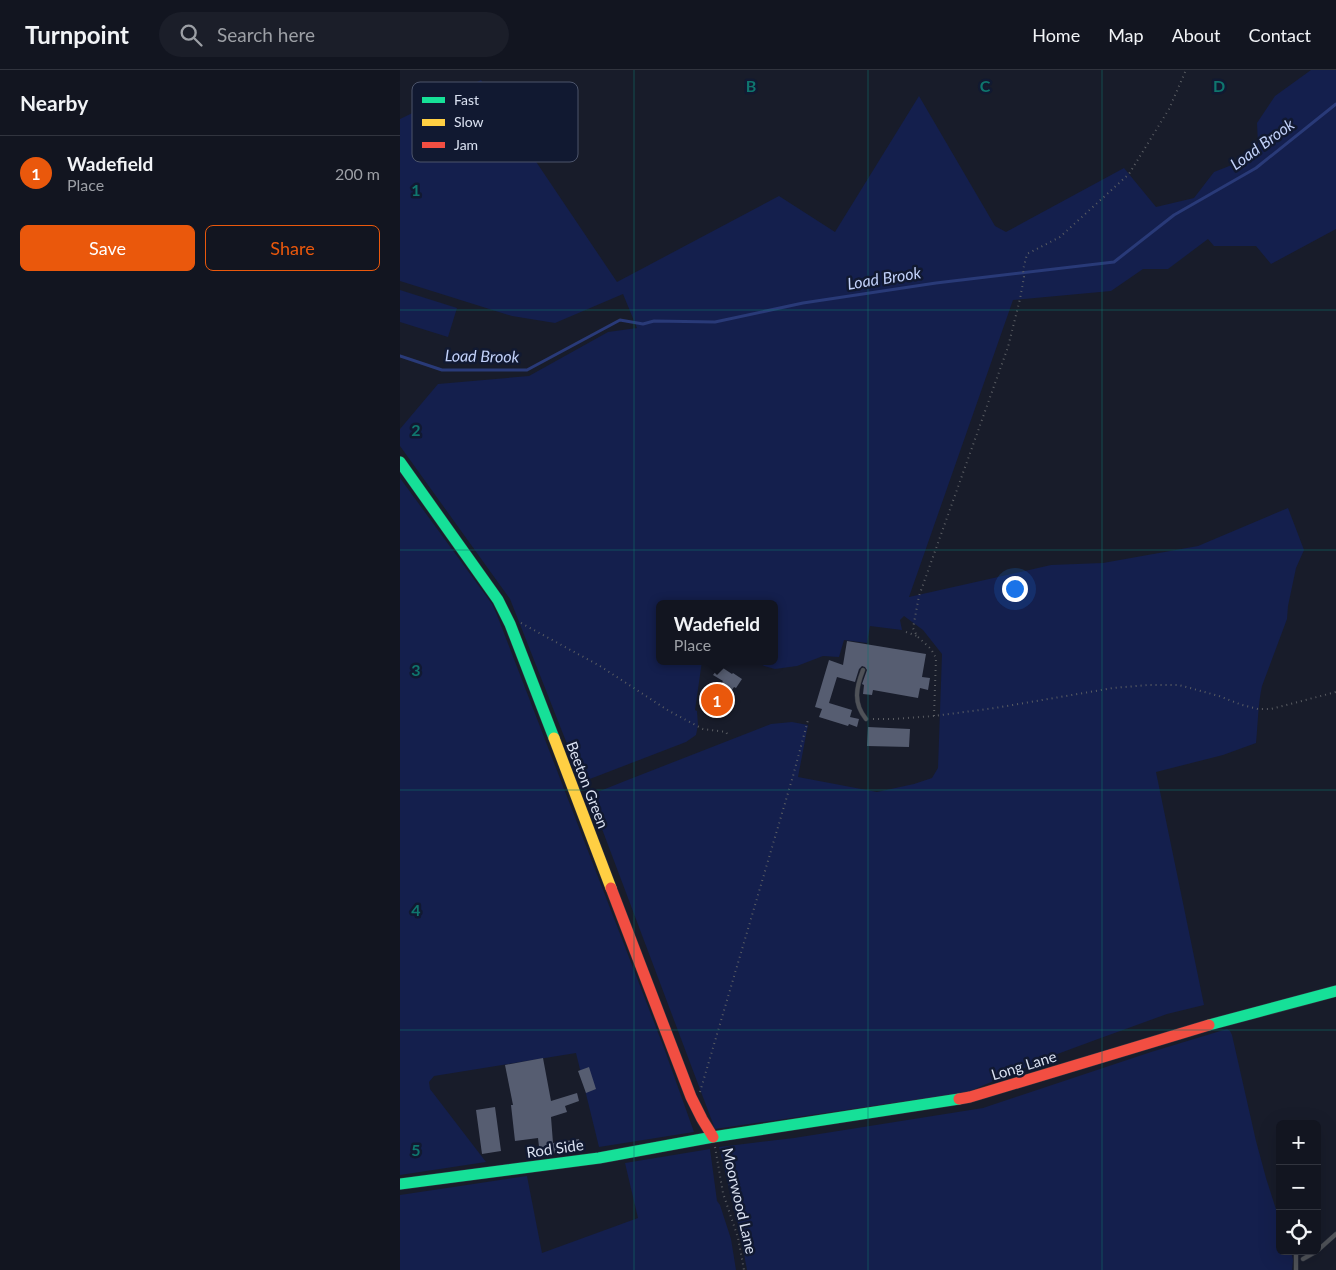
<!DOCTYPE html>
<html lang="en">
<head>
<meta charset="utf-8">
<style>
  body { margin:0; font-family:Lato,sans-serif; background:#1b1e29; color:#f1f3f6 }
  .controls { position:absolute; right:15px; bottom:15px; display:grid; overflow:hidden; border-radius:8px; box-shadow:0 5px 20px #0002 }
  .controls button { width:45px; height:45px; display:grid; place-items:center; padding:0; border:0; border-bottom:1px solid #31343e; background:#121520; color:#f1f3f6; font:25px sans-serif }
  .you { position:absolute; left:614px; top:518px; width:18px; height:18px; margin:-12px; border:4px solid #fff; border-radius:50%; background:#1a73e8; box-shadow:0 0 0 8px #1a73e833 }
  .badge { display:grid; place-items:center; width:32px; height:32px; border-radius:50%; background:#ea580c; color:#fff; font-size:16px; font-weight:700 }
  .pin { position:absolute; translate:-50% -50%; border:2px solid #fff; box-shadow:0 1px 5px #0006 }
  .popup { position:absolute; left:256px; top:530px; width:122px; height:65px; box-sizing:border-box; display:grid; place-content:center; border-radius:8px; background:#121520; filter:drop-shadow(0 1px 4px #0005); font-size:16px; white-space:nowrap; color:#9c9fa5 }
  .popup b { font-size:19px; color:#f1f3f6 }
  .popup::after { content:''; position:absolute; left:50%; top:100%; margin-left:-10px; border:10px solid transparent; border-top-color:#121520 }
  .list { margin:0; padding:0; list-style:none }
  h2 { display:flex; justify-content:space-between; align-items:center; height:65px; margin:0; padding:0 20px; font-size:21px }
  h2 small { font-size:16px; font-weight:400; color:#9c9fa5 }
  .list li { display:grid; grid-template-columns:32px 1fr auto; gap:15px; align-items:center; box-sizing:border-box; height:75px; padding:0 20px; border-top:1px solid #31343e }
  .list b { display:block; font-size:19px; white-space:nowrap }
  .list p { margin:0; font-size:16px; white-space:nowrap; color:#9c9fa5 }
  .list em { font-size:16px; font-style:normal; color:#9c9fa5 }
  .actions { display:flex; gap:10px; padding:15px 20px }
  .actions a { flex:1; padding:11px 0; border:1px solid #ea580c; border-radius:8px; text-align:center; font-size:18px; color:#ea580c }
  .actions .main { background:#ea580c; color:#fff }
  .icon { flex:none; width:28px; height:28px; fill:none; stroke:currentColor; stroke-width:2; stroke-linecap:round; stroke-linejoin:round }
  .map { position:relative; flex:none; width:936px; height:1200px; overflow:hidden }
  header { display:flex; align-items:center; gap:30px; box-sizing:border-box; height:70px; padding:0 25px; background:#121520; border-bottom:1px solid #31343e }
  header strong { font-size:24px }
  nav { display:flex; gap:28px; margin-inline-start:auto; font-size:18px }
  .search { width:350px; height:45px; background:#1b1e29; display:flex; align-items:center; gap:12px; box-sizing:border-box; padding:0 18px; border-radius:28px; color:#9c9fa5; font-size:19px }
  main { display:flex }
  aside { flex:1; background:#121520 }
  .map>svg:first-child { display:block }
  .green { fill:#141f4d }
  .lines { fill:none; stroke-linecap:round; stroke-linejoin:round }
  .stream { stroke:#293a78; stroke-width:3 }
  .building { fill:#565d71 }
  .lane-casing { stroke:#313540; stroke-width:5 }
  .fast-casing { stroke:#313540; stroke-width:12 }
  .slow-casing { stroke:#313540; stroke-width:12 }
  .jam-casing { stroke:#313540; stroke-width:12 }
  .path { stroke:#5a5d63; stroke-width:2; stroke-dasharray:1 4; stroke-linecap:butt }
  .lane { stroke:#4f5258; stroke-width:4 }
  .fast { stroke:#16e098; stroke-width:11 }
  .slow { stroke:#ffcf43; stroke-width:11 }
  .jam { stroke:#f24e42; stroke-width:11 }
  .grid { fill:none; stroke:#0f766e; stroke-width:1; stroke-opacity:0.55 }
  .labels { text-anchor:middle; stroke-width:5; stroke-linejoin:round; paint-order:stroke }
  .street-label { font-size:15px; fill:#dae1f1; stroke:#111931 }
  .water-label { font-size:16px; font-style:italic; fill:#c2d1f9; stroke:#111931 }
  .key { fill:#111931; stroke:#4d556b; stroke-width:1 }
  .key-label { font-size:14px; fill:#dae1f1 }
  .grid-label { font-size:16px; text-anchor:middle; font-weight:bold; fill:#0f766e; stroke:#111931; stroke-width:5; stroke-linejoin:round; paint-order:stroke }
</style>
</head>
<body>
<header>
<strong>Turnpoint</strong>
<div class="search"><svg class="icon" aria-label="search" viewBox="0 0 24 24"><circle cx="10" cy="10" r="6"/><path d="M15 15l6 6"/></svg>Search here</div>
<nav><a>Home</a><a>Map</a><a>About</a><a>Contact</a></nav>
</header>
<main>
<aside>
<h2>Nearby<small></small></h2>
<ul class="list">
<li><span class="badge">1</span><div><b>Wadefield</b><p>Place</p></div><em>200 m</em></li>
</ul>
<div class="actions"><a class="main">Save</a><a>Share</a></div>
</aside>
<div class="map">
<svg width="936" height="1200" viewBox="0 0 936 1200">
  <rect width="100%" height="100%" fill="#181c2a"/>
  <path class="green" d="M911,0h25v159l-65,35 -15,-18h-42l-6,-7 -40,30h-25l-32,22 -98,9 -104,297 142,-32 52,-2 95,-17 90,-38 16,42 -8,18 -8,38 -1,13 -25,67c-4,18 -4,38 -6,57l-33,12 -67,17 48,233 -37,9 -69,25 -46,17 -84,36 -253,37 -125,-332 5,-4 30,-12 146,-57 21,-2 16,3 -10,52 79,15 37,-8 18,-6 6,-10 4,-114 -19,-24 -19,-14 -4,4 2,10 -32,-4 -3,17 -23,-3 -5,17 -16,-1 -26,10 -22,3 -11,-3 -6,-5h16v-57h-114v57h42l-7,49 2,1 1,14 -2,10 -10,7 -104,40 -72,-183 -110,-153v-17l38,-45 91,-8 79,-44 29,-4 -14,-34 -68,29 -43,-7 -112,-35v-162l81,-39 136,202 162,-86 56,36 84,-136 76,130 11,6 118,-64 32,39 38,-9 20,-26 33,-13 11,-15 -1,-21 18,-27z
    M0,220l57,18 -9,29 -48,-15z
    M0,408l92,126 5,11 167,433 30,84 -95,15 -23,-94 -142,23 -5,6 1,7 56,73 -86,13z
    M827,959l3,2 2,4 24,106 10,37 14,44v29h11l2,9 -1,10h-545l-7,-38 -21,-85 75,-9 189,-30 168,-56z
    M310,1079l7,52 3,4 11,34 5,31h-336v-75l127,-19 15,77 96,-35 -13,-55z"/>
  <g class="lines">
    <path class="stream" d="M0,286l42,14h85l93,-50 23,4 11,-3 61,1 88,-19 133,-20 178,-21 60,-47 82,-47 80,-64"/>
  </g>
  <path class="building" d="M447,571l79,13 -4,23 8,1 -2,12 -8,-2 -2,10 -45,-8 -1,5 -9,-1 1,-9 -2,-1 5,-14 -2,-3 -3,-1 -3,3 -4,13 -18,-5 -8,26 23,7 -2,7 9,2 -2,8 -8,-3 -1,2 -29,-9 3,-8 -7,-2 14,-47 14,5z
    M320,596l12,8 1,-1 9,6 -6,9 -2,-1 -21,31 -9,-6 2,-3 -2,-1 19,-27 -10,-6z
    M468,657l42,2 -1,18 -42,-1z
    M143,988l8,43 26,-8 2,8 -14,5 2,6 -16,5 2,26 26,-4 2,11 -41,5 -2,-17 -23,3 -4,-36h2l-8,-40z
    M189,997l7,22 -10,4 -8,-22z
    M95,1037l6,44 -19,3 -6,-44z"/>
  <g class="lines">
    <defs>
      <path id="lane" d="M463,600c-7,18 -10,33 3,49
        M917,1181l19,-17
        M903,1189l14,-8
        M896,1200v-19"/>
      <path id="fast" d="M0,392l98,138 12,24 44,114
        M809,955l127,-34
        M0,1114l199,-26 114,-21 246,-38"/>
      <path id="slow" d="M154,668l57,150"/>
      <path id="jam" d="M211,818l80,209 11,22 11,18
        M559,1029l11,-2 239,-72"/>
    </defs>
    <use href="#lane" class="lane-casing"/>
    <use href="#fast" class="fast-casing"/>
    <use href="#slow" class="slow-casing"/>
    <use href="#jam" class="jam-casing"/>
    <path class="path" d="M121,553l79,43 69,45 34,18 23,3 3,5
      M506,562l11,4
      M534,646l2,-58 -5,-9 -14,-13 -4,-8 6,-32 89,-249 12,-48 4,-22 -1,-7 4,-16 33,-17 69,-63 40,-65 17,-39
      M473,649h20l41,-3 61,-8 118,-20 35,-3h31l40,11 23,9 16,4h13l65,-17
      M300,1022l93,-316 15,-56
      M315,1077l8,46 15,45 6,32"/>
    <use href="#lane" class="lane"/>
    <use href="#fast" class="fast"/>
    <use href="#slow" class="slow"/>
    <use href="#jam" class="jam"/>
  </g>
  <path class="grid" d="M234,0v1200M468,0v1200M702,0v1200M0,240h936M0,480h936M0,720h936M0,960h936"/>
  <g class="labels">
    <g class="street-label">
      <text transform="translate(187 715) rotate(69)" y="5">Beeton Green</text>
      <text transform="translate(624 996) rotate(-17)" y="5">Long Lane</text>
      <text transform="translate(155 1079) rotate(-8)" y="5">Rod Side</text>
      <text transform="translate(339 1131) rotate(77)" y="5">Moorwood Lane</text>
    </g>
    <g class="water-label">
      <text transform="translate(862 74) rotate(-36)" y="6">Load Brook</text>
      <text transform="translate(484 208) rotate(-9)" y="6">Load Brook</text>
      <text transform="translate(82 286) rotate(1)" y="6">Load Brook</text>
    </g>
  </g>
  <rect x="12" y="12" width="166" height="80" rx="8" class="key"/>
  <rect x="22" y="27" width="23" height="6" fill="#16e098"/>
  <rect x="22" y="49" width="23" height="7" fill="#ffcf43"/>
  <rect x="22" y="72" width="23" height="6" fill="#f24e42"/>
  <g class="key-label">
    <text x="54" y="35">Fast</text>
    <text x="54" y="57">Slow</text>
    <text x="54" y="80">Jam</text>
  </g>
  <g class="grid-label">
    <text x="351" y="22">B</text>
    <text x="585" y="22">C</text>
    <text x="819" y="22">D</text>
    <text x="16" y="126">1</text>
    <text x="16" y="366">2</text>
    <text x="16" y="606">3</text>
    <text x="16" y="846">4</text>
    <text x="16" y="1086">5</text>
  </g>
</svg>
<div class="controls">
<button>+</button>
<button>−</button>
<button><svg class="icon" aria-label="locate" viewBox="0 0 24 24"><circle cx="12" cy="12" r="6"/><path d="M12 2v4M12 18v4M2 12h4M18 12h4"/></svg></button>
</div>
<div class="you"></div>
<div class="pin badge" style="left:317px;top:630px">1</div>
<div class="popup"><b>Wadefield</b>Place</div>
</div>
</main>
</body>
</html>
